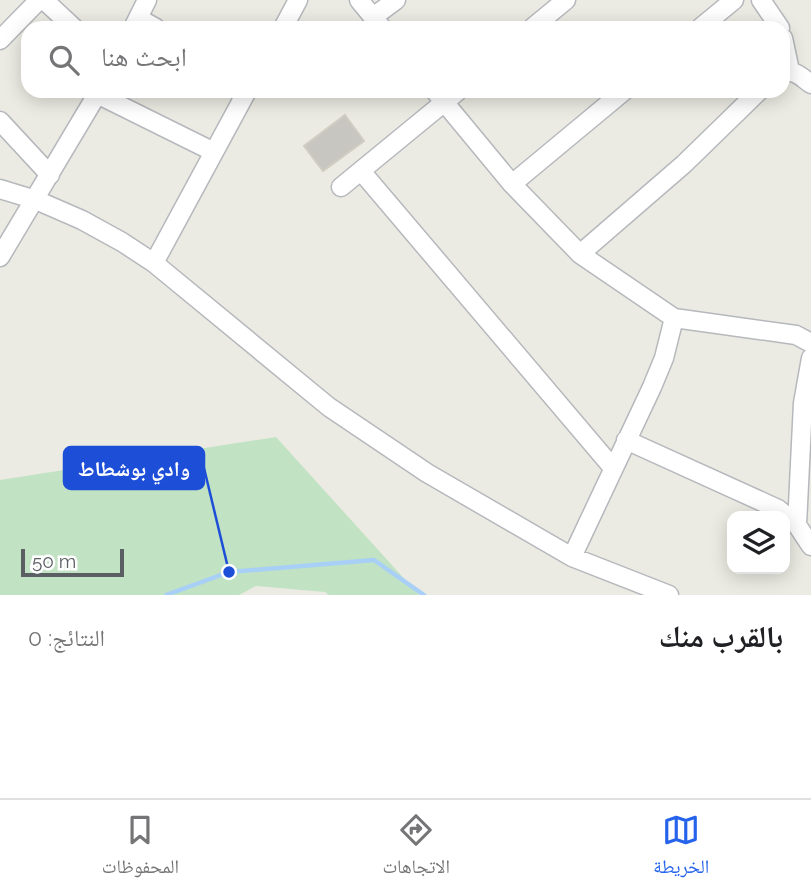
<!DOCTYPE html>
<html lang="ar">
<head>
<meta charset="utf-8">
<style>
  body { margin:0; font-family:Raleway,"Noto Naskh Arabic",sans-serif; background:#f6f6f6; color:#202124; direction:rtl }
  .controls { position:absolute; right:21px; bottom:21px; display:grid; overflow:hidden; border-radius:14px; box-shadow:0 4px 18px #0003 }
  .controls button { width:63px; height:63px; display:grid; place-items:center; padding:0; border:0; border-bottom:2px solid #e0e0e0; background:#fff; color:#202124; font:35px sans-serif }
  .scale { position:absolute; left:21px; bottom:18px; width:103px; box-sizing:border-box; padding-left:7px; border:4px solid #5b5e62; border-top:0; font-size:19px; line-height:24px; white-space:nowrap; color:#5b5e62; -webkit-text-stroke:5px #fff; paint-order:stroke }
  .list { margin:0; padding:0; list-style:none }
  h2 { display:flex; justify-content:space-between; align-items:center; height:91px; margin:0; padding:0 28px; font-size:30px }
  h2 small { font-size:23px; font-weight:400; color:#757577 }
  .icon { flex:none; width:38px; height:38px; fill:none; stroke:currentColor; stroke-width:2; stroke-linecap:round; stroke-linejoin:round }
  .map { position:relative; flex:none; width:811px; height:595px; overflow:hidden; direction:ltr }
  .search { position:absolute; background:#fff; box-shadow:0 4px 18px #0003; left:21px; right:21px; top:21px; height:77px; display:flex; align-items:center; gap:18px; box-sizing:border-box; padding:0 24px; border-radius:21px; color:#757577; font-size:26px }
  .sheet { height:203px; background:#fff }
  nav { display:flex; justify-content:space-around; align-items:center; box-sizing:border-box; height:98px; border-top:2px solid #e0e0e0; background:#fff; font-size:19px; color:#757577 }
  nav a { display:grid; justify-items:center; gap:4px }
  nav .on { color:#2563eb }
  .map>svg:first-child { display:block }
  .green { fill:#c1e2c3 }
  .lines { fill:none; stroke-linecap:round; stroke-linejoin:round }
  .stream { stroke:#a8d0f7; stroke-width:4.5 }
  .building { fill:#c8c6c0; stroke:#d0cdc2; stroke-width:2 }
  .minor-casing { stroke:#b5b8bc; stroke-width:21 }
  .minor { stroke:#fff; stroke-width:18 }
  .leader { fill:none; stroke:#1d4ed8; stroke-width:2.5 }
  .callout-dot { fill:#1d4ed8; stroke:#fff; stroke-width:2.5 }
  .callout { fill:#1d4ed8; stroke:#1d4ed8; stroke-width:2.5 }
  .callout-label { font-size:21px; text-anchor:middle; font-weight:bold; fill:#fff }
</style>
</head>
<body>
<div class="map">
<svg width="811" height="595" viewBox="0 0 811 595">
  <rect width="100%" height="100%" fill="#ecebe3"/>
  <path class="green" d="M276,437l143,158h-90l-4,-3 -69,-6 -17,9h-239v-115z"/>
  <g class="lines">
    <path class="stream" d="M166,595l63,-23 145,-12 50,35"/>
  </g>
  <path class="building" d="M345,115l19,26 -41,30 -19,-25z"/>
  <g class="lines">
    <defs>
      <path id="minor" d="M44,0l30,28
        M359,0l23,28
        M761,0l19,28
        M373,17l23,-17
        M138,18l18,10
        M133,28l14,-28
        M283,28l15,-28
        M532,28l34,-28
        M700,28l34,-28
        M783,38l7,33
        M0,40l39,-40
        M783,72c13,-2 18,5 28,12
        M435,91l77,93 68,70 94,64 122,17 15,8
        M97,94l117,58
        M0,121l50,54
        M361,171l252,297
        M512,184l112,-93
        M341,187l117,-96
        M0,189l36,11 46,20 40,22 32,21 175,144 98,66 145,84 97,38
        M580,254l104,-90 75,-73
        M0,257l99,-166
        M154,263l93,-172
        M626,440l152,69 19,16 14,21
        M797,525l6,-122 8,-45
        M572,557l80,-170 12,-29 10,-40"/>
    </defs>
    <use href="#minor" class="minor-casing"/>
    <use href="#minor" class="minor"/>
  </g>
  <path class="leader" d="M229 572L204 468"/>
  <circle class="callout-dot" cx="229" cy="572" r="7"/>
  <rect class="callout" x="64" y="447" width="140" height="42" rx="7"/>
  <g class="callout-label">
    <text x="134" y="476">وادي بوشطاط</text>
  </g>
</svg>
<div class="controls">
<button><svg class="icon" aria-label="layers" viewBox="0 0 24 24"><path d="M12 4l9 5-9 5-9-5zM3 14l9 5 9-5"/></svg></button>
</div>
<div class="scale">50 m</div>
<div class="search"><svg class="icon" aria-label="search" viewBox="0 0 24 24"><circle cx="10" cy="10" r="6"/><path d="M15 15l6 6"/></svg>ابحث هنا</div>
</div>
<section class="sheet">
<h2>بالقرب منك<small>النتائج: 0</small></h2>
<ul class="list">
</ul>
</section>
<nav>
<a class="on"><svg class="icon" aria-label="map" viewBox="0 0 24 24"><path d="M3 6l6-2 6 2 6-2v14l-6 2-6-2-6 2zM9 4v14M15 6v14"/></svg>الخريطة</a>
<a><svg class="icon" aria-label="directions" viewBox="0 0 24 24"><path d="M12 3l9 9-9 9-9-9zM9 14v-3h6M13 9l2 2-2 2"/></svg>الاتجاهات</a>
<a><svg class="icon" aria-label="saved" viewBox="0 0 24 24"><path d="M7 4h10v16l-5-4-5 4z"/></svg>المحفوظات</a>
</nav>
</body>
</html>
